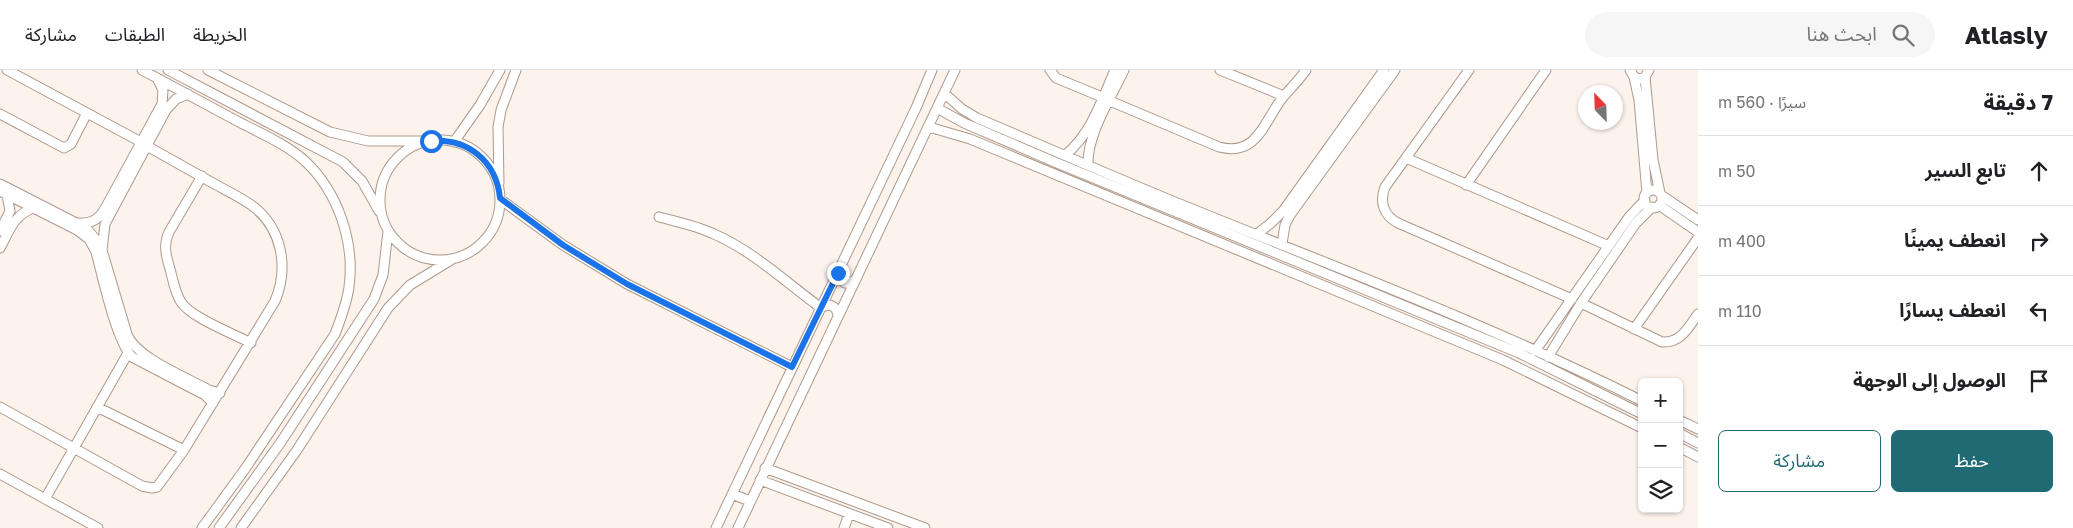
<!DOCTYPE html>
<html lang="ar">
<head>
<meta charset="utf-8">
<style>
  body { margin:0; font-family:"Golos Text","Noto Sans Arabic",sans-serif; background:#f6f6f6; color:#202124; direction:rtl }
  .controls { position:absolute; right:15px; bottom:15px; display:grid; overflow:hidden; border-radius:8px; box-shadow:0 1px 4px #0004 }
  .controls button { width:45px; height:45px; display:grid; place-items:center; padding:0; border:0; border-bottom:1px solid #e0e0e0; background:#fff; color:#202124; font:25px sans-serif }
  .compass { position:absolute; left:1578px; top:15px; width:45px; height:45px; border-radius:50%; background:#fff; box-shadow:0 1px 4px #0004; rotate:337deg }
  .stop { position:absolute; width:15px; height:15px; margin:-11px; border:4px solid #1a73e8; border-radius:50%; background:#fff }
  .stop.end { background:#1a73e8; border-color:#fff; box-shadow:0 1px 5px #0008 }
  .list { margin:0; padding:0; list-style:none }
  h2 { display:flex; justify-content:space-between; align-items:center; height:65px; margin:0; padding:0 20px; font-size:21px }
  h2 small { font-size:16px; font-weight:400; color:#757577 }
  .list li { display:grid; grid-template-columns:32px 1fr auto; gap:15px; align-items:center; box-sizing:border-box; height:70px; padding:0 20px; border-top:1px solid #e0e0e0 }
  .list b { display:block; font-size:19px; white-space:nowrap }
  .list em { font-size:16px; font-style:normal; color:#757577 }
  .actions { display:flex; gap:10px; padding:15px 20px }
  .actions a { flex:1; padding:11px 0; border:1px solid #206b73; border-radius:8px; text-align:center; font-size:18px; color:#206b73 }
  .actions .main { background:#206b73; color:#fff }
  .icon { flex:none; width:28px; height:28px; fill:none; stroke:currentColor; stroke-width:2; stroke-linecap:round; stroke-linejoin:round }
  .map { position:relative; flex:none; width:1698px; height:458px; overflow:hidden; direction:ltr }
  header { display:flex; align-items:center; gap:30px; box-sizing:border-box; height:70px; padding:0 25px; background:#fff; border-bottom:1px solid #e0e0e0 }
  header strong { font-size:24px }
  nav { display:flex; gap:28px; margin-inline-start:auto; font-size:18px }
  .search { width:350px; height:45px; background:#f6f6f6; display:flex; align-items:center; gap:12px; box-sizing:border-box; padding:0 18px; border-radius:28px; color:#757577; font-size:19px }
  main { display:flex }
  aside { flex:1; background:#fff }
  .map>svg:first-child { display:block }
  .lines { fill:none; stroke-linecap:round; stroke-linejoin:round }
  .minor-casing { stroke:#ad998c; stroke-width:11 }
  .minor { stroke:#fff; stroke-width:9 }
  .route { stroke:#1a73e8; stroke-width:6 }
</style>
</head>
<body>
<header>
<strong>Atlasly</strong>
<div class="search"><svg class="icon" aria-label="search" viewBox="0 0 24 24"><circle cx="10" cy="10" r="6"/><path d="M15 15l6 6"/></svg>ابحث هنا</div>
<nav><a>الخريطة</a><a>الطبقات</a><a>مشاركة</a></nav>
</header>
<main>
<aside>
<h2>7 دقيقة<small>سيرًا · 560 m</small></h2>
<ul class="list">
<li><svg class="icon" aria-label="ahead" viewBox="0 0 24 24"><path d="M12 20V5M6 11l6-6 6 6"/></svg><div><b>تابع السير</b></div><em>50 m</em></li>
<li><svg class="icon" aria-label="right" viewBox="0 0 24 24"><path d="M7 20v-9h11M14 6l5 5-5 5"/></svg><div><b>انعطف يمينًا</b></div><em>400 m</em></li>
<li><svg class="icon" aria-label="left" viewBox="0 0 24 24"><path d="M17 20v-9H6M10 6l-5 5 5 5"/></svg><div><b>انعطف يسارًا</b></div><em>110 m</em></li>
<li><svg class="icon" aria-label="arrive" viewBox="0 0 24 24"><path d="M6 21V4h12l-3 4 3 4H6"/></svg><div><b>الوصول إلى الوجهة</b></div></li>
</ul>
<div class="actions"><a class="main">حفظ</a><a>مشاركة</a></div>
</aside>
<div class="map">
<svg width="1698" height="458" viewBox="0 0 1698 458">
  <rect width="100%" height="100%" fill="#fcf3ed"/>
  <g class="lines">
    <defs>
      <path id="minor" d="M7,0l134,72
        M142,0c32,17 65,35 97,52 23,12 47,22 66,39 33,31 50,81 44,126 -2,16 -8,31 -14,47l-90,135 -43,59
        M168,0l175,92 19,19 17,30
        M208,0l122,62 38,9h53
        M1050,0l6,8 46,19
        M1220,0l64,26
        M1469,0l-84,117c-6,15 -1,29 13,36l174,76
        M1630,0l4,7 6,2 5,-2 4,-7
        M1634,7l5,23 8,93
        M1645,7l8,83 7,33
        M944,23l18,16 15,9c66,28 132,57 198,84 157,64 316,123 467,199
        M1110,31l109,46c39,10 45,-26 64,-50 8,-9 16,-17 23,-27
        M937,38l27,15 93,40 462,190 123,61
        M0,44l64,34 7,-4 16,-31
        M929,57l41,12 533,221 139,68
        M380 130a60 60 0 1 1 120 0a60 60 0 1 1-120 0Z
        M454,72l26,-37 20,-35
        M1065,85c26,-20 37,-56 50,-85
        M1406,88l203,88
        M1088,95c-1,-31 23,-67 36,-95
        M202,106l-33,56c-6,13 -3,24 1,37 3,11 5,24 11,33 9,15 53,32 70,41
        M499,113l-1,-56 3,-17 15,-40
        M0,114l86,44 12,14 4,8 25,84c9,24 59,43 82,56l11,3
        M1466,115l80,-115
        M1644 129a9 9 0 1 1 18 0a9 9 0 1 1-18 0Z
        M0,121l77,39 12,9 7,13c7,26 20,88 36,105l73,38 8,8
        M1661,125l37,25
        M500,129l63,46 64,39 165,83
        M1659,135l39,27
        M659,147c19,5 38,9 55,17 39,17 73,49 107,74 8,-6 16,-2 17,8
        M78,153c16,1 22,-5 29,-18l55,-101 1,-14 -6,-12
        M0,161l10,-20 -3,-16
        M1257,164l14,-11 12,-12 101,-141
        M1282,174l3,-19 5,-10 105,-145
        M0,178c10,-18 13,-32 33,-40
        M102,180l3,-26 61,-114 10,-11 12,-5
        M838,203l1,5 6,5 10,-2
        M1581,233l81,39c19,1 26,-14 36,-28
        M1634,259l64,-91
        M1535,281l94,-134 16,-17
        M1548,287l33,-54 55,-80 16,-16
        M0,337l142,79 10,2 5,-1 27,-37 91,-149c14,-33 7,-72 -21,-94 -13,-10 -29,-17 -43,-25 -21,-12 -43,-24 -64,-36
        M97,337l87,43
        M1679,350l19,9
        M1679,363l19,10
        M1679,377l19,10
        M765,398l160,60
        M0,404l98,54
        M760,410l128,48
        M732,424l18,7
        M45,429l83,-146
        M219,458l62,-86 93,-143 9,-24 5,-44
        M241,458l56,-78 91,-142 22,-23 41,-25
        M716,458l200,-420 16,-38
        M738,458l217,-458
        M844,458l5,-14"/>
    </defs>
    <use href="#minor" class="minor-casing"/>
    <use href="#minor" class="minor"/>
  </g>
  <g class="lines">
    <path class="route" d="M431,71c37,-3 65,20 69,57l63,47 64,39 165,83 46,-94"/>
  </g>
</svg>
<div class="controls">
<button>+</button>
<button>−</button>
<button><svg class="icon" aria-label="layers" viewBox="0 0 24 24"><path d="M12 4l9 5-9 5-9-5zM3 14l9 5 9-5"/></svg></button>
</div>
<svg class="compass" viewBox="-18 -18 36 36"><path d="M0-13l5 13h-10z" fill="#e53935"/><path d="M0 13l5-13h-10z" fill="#757577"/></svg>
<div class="stop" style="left:431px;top:71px"></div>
<div class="stop end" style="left:838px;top:203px"></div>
</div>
</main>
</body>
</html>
